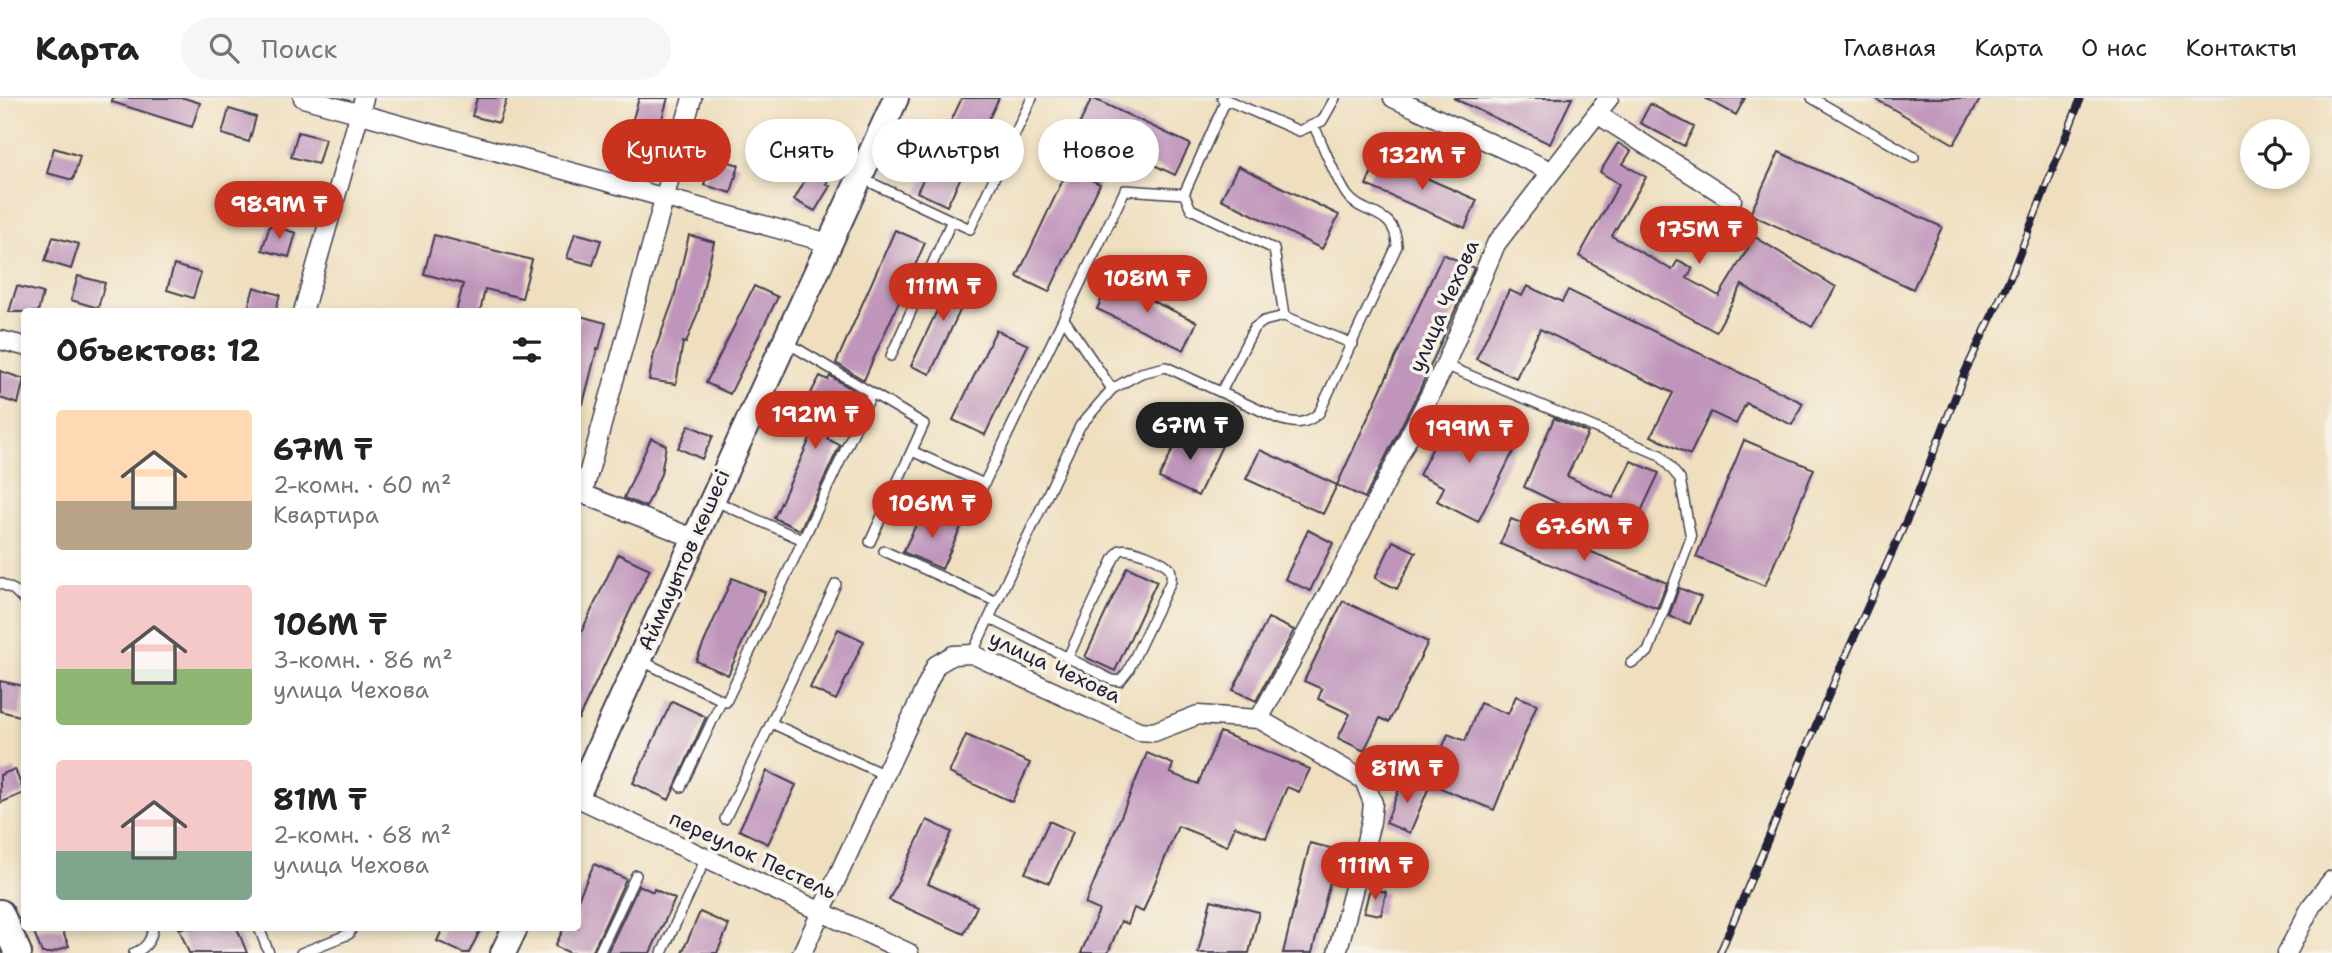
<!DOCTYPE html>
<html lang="ru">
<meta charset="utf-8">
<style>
:root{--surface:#fff;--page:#f6f6f6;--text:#222;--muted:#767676;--line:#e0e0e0;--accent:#c8321e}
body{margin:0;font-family:"Shantell Sans",sans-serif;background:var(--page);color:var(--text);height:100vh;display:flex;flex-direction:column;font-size:26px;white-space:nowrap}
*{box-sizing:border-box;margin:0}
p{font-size:23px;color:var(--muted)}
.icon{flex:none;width:38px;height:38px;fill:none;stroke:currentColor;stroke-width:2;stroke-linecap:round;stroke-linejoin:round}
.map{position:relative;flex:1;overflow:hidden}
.details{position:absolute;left:21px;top:210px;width:560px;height:623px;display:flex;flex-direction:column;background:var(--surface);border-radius:7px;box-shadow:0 4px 10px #0003}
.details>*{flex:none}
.hud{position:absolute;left:602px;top:21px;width:665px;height:63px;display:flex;gap:14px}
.tools{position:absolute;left:2240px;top:21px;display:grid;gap:14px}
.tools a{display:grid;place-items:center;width:70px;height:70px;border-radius:50%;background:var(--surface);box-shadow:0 4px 10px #0003;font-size:35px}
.price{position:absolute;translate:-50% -60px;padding:0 16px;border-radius:24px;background:var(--accent);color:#fff;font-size:23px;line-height:46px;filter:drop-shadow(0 2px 4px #0008)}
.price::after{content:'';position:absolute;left:50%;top:42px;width:21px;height:16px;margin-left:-10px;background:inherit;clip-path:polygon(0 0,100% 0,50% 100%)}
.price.current{background:#222;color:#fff}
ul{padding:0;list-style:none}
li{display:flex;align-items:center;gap:21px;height:175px;padding:0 35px}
li span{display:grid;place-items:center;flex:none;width:196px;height:140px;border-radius:7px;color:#555}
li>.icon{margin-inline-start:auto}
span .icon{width:84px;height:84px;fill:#fffc;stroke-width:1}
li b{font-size:30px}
h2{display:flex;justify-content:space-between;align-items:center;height:84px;padding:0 35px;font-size:30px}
.tag{padding:0 24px;border-radius:32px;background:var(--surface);box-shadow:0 4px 10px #0003;font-size:24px;line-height:63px}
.tag.current{background:var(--accent);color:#fff}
header{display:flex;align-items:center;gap:42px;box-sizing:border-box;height:98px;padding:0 35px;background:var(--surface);border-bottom:2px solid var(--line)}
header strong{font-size:33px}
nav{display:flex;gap:38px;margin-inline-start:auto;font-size:24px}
.search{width:490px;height:63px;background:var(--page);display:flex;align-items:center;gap:18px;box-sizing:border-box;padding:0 24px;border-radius:38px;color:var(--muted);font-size:26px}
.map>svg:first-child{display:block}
.building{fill:#c095bb}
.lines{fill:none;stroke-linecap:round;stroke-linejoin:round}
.lane-casing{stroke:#413e4f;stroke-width:12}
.street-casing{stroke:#413e4f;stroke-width:21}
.secondary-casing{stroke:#413e4f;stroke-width:28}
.primary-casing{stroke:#413e4f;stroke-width:30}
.lane{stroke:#fff;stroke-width:9}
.street{stroke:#fff;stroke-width:18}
.secondary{stroke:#fff;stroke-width:24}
.primary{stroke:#fff;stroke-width:26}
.rail-casing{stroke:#22223b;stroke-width:8}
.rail{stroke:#f7f3e8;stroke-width:5;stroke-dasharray:16;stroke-linecap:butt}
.labels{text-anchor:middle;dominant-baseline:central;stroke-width:7;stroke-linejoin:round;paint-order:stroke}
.street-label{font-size:21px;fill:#22223b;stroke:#f7f3e8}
</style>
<header>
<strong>Карта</strong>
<div class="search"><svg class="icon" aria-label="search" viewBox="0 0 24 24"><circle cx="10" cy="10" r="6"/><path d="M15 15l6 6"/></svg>Поиск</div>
<nav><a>Главная</a><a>Карта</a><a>О нас</a><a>Контакты</a></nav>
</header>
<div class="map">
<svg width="2332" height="855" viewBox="0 0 2332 855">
<rect width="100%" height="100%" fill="#f7f3e8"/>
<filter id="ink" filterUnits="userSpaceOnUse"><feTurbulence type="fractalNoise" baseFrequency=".0143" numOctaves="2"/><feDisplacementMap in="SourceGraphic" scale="14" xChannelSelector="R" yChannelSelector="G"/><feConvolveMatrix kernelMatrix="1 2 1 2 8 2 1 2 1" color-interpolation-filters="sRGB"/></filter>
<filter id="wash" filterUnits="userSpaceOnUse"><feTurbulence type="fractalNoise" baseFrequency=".00686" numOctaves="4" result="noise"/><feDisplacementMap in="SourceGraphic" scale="28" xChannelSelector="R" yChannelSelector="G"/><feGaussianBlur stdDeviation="1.57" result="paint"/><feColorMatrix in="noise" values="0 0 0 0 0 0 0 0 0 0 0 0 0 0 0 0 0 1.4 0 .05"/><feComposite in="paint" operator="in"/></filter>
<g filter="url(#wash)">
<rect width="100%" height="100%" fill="#efdfbf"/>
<g id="blocks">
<!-- building -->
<path class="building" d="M112 0H184L200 5 192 29 112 4Z
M477 0H507L499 25 472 18Z
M639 0H668L648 68 621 61Z
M962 0H999L947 108 917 94Z
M1092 0 1190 46 1175 77 1077 31Z
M1453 0H1572L1550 46Z
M1705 0H1745L1736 17Z
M1874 0H1981L1954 46Z
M1650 6 1694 29 1684 48 1640 25Z
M229 11 256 19 249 44 222 36Z
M298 34 325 41 318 66 291 59Z
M828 34 849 45 826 86 830 88 815 113 794 102 817 61 814 59Z
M1618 45 1631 53 1623 66 1646 79 1612 138 1672 172 1678 162 1693 170 1687 180 1719 198 1755 139 1836 189 1812 229 1742 187 1716 234 1579 158 1619 86 1600 74Z
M54 50 80 58 73 82 47 75Z
M1779 54 1942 129 1913 191 1750 116Z
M712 59 739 67 731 95 704 87Z
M1378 59 1477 102 1465 130 1366 87Z
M1238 68 1339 117 1322 151 1221 101Z
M1068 71 1100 86 1049 194 1017 179Z
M270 127 296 135 289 159 262 152Z
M895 132 925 145 864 282 836 265Z
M575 135 601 142 593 167 567 160Z
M434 137 532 162 522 200 485 191 480 214H456L463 186 424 176Z
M689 137 714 144 698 214 686 245 683 244 676 286 649 282 654 255 674 200Z
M53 139 79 146 71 171 45 163Z
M1443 156 1474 170 1420 291 1365 400 1337 387Z
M174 167 201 175 193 200 167 192Z
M955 174 974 183 930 276 911 268Z
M78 178 105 185 98 210 71 202Z
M1110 183 1197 224 1184 252 1097 211Z
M17 188 43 195 38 214H9Z
M754 188 778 199 730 296 706 285Z
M1527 188 1562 204 1568 192 1803 305 1792 327 1746 305 1736 326 1711 314 1690 357 1651 338 1673 295 1540 231 1516 280 1476 261 1509 192 1522 198Z
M254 189 280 197 275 214H247Z
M580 218 606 225 599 251H597L583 306H578V226Z
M996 232 1028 247 985 337 953 322Z
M0 273 24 281 18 306 0 300Z
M820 278 828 282 830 278 853 292 827 341 840 347 800 432 774 420 818 323 801 314Z
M1449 317 1493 339 1501 323 1523 334 1478 424 1437 403 1444 389 1419 377Z
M1554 320 1588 335 1567 378 1613 400 1631 363 1659 375 1629 439 1524 389Z
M689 327 713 338 702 361 678 350Z
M1183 330 1222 348 1198 398 1159 380Z
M651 340 666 347 661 376 646 409 624 400Z
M1744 342 1814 371 1765 488 1696 459Z
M1260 352 1337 387 1323 416 1246 381Z
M923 412 961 429 942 471 903 454Z
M1511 421 1667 485 1657 510 1500 446Z
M1308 432 1333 445 1310 493 1285 481Z
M1393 443 1416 454 1397 491 1375 480Z
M618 456 650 471 578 622V541Z
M1127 469 1157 483 1115 573 1085 559Z
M732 480 765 494 728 577 696 563Z
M1679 490 1701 499 1690 526 1669 518Z
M1343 503 1428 544 1389 624 1380 620 1364 653 1338 640 1350 616 1318 601 1322 591 1304 583Z
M1268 520 1294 532 1256 603 1233 592Z
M838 531 864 543 836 602 810 590Z
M0 583 24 588 20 618 0 613Z
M1516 598 1537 606 1494 712 1428 685 1448 636 1465 643 1480 605 1508 616Z
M672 603 706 619 669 702 633 685Z
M1220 634 1310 671 1299 694 1287 689 1266 740 1235 728 1227 748 1178 728 1143 814 1134 810 1128 826 1121 823 1108 855H1081L1099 812 1085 806 1147 655 1173 666 1170 675 1198 686Z
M966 637 1030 665 1012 704 949 675Z
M15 671 24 695 0 705V677Z
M767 673 796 687 768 746 739 732Z
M1404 679 1429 689 1410 735 1386 725Z
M927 722 952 734 928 786 977 808 964 836 889 802Z
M1049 723 1073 734 1049 785 1025 775Z
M1310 745 1338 752 1312 855H1283Z
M594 766 626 781 592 855H570L555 848 564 830H578V801Z
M639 787 653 794 654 791 675 801 650 855H607Z
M1370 790 1386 794 1381 817 1364 814Z
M1211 802 1259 814 1249 855H1198Z
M700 814 729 827 717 855H682Z
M45 830H61L69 848 51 855H42L34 834Z
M179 830H237L247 855H189Z
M443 830H481L469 855H463L437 843Z"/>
</g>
</g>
<g filter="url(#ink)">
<use href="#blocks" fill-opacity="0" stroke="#413e4f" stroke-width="2"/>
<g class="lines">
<!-- lane casing -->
<g class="lane-casing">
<path id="lane" d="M1222 0 1299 33 1322 23 1335 0
M1812 0 1914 59
M861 80 970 131 1032 0
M1184 96 1191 111 1274 151 1284 218 1264 223 1254 230 1221 294
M1284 218 1353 246
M1064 221 1112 291
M786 244 924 326 870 444
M891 258 952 122
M1445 267 1660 357 1680 381 1691 440 1648 554 1631 565
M912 353 984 386 971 417
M984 386 1125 92 1184 96 1226 2
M803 442 872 295
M884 453 997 504
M0 485 14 492 24 502
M989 520 1112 582 1120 583 1128 573 1171 483C1171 479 1172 475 1170 471 1164 462 1130 449 1120 452L1114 460 1068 559
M972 556 1080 328 1112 291 1141 275 1166 269 1279 321C1296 326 1305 327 1319 315L1397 148C1396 110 1363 119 1347 97 1334 78 1324 49 1314 28
M642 563 726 604 803 442 713 402
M771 625 836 486
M681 689 722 602
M725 721 771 625 885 677
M259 830 269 855
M134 855C146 850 151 843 153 830
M301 855 349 836 352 830
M599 855 636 777
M662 855 706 760"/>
</g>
<!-- street casing -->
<g class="street-casing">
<path id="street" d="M303 0 829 145
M1393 0 1551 73
M1597 16 1732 102
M303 214 364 0
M0 242 24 248
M578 394 693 440
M583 395 692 0
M1259 621 1346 463 1445 267 1496 146 1609 0
M578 700 909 855
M802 855 936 567 953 557 972 556 1139 633 1154 634 1198 617 1259 621 1364 682 1373 705 1371 724 1337 855
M2287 855 2312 807 2332 782"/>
</g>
<!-- secondary casing -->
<g class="secondary-casing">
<path id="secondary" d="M578 696 896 0
M503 855 515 830"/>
</g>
<!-- primary casing -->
<g class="primary-casing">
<path id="primary" d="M0 815 18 855"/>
</g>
<!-- lane -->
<use href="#lane" class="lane"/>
<!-- street -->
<use href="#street" class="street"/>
<!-- secondary -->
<use href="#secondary" class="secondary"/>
<!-- primary -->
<use href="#primary" class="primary"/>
<!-- rail casing -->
<g class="rail-casing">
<path id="rail" d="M1720 855 1838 575 1912 410 1965 274 2010 180 2081 0"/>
</g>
<!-- rail -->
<use href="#rail" class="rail"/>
</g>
</g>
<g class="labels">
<!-- street labels -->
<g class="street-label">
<text transform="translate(1444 208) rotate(-66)">улица Чехова</text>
<text transform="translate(684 462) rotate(-66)">Аймауытов көшесі</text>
<text transform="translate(1055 569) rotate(25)">улица Чехова</text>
<text transform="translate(753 757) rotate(25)">переулок Пестель</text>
</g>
</g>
</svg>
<div class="tools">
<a><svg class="icon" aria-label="locate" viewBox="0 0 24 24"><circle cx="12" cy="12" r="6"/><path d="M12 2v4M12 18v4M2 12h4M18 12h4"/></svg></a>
</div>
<b class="price" style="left:1422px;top:94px">132M ₸</b>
<b class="price" style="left:279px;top:143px">98.9M ₸</b>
<b class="price" style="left:1699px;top:168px">175M ₸</b>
<b class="price" style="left:1147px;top:217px">108M ₸</b>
<b class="price" style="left:943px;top:225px">111M ₸</b>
<b class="price" style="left:815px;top:353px">192M ₸</b>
<b class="price current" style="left:1190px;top:364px">67M ₸</b>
<b class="price" style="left:1469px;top:367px">199M ₸</b>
<b class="price" style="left:932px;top:442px">106M ₸</b>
<b class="price" style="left:1584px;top:465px">67.6M ₸</b>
<b class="price" style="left:1407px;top:707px">81M ₸</b>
<b class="price" style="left:1375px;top:804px">111M ₸</b>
<div class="hud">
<a class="tag current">Купить</a>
<a class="tag">Снять</a>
<a class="tag">Фильтры</a>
<a class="tag">Новое</a>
</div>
<section class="details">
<h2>Объектов: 12<svg class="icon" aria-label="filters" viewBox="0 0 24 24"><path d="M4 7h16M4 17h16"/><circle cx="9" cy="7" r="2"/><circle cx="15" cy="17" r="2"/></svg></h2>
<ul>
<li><span style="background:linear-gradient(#ffd9b3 65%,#b9a48a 0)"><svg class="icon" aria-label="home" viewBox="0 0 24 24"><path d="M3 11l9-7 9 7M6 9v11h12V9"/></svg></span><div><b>67M ₸</b><p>2-комн. · 60 m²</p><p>Квартира</p></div></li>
<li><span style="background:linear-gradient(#f6c9c9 60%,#8fb573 0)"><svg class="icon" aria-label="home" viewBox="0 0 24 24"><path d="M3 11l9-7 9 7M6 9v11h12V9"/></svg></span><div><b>106M ₸</b><p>3-комн. · 86 m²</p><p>улица Чехова</p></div></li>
<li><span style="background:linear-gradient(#f6c9c9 65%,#7fa58c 0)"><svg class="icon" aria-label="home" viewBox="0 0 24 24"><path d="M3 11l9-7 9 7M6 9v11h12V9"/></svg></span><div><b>81M ₸</b><p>2-комн. · 68 m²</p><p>улица Чехова</p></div></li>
</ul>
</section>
</div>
